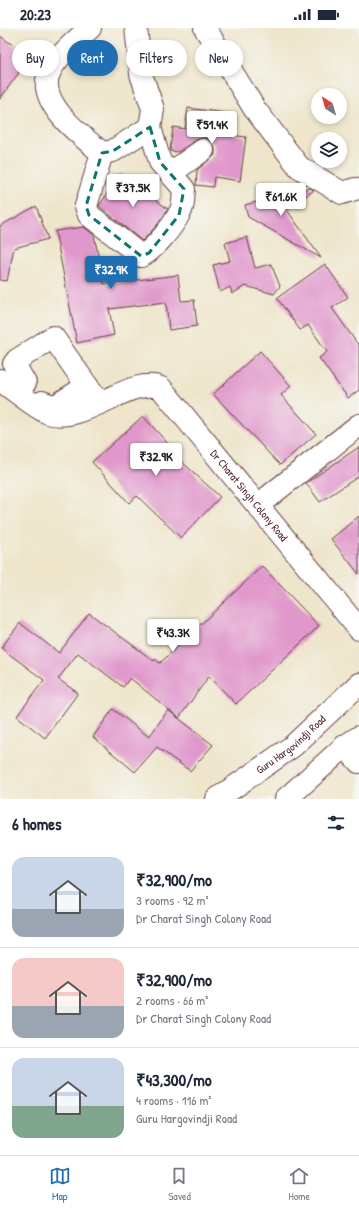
<!DOCTYPE html>
<meta charset="utf-8">
<style>
:root{--surface:#fff;--page:#f2f2f3;--text:#1f2937;--muted:#747a83;--line:#e0e1e3;--accent:#1f6fb2}
body{margin:0;font-family:"Patrick Hand",sans-serif;background:var(--page);color:var(--text);height:100vh;display:flex;flex-direction:column;font-size:15px;white-space:nowrap}
*{box-sizing:border-box;margin:0}
p{font-size:13px;color:var(--muted)}
.icon{flex:none;width:22px;height:22px;fill:none;stroke:currentColor;stroke-width:2;stroke-linecap:round;stroke-linejoin:round}
.map{position:relative;height:771px;overflow:hidden}
.drawer{display:flex;flex-direction:column;background:var(--surface);flex:1}
.drawer>*{flex:none}
.top-card{position:absolute;left:12px;top:12px;width:335px;height:36px;display:flex;gap:8px}
.needle{width:26px;rotate:323deg}
.fabs{position:absolute;left:311px;top:60px;display:grid;gap:8px}
.fabs a{display:grid;place-items:center;width:36px;height:36px;border-radius:50%;background:var(--surface);box-shadow:0 2px 6px #0003;font-size:20px}
.price{position:absolute;translate:-50% -34px;padding:0 9px;border-radius:4px;background:#fff;color:#222;font-size:13px;line-height:26px;filter:drop-shadow(0 1px 2px #0008)}
.price::after{content:'';position:absolute;left:50%;top:24px;width:12px;height:9px;margin-left:-6px;background:inherit;clip-path:polygon(0 0,100% 0,50% 100%)}
.price.selected{background:var(--accent);color:#fff}
ul{padding:0;list-style:none}
li{display:flex;align-items:center;gap:12px;height:100px;padding:0 12px}
li+li{border-top:1px solid var(--line)}
li span{display:grid;place-items:center;flex:none;width:112px;height:80px;border-radius:12px;color:#555}
li>.icon{margin-inline-start:auto}
span .icon{width:48px;height:48px;fill:#fffc;stroke-width:1}
li b{font-size:17px}
h2{display:flex;justify-content:space-between;align-items:center;height:48px;padding:0 12px;font-size:17px}
.tag{padding:0 14px;border-radius:18px;background:var(--surface);box-shadow:0 2px 6px #0003;font-size:14px;line-height:36px}
.tag.selected{background:var(--accent);color:#fff}
.status{display:flex;justify-content:space-between;align-items:center;height:28px;padding:0 20px;background:var(--surface);direction:ltr}
.status svg{height:11px;fill:currentColor}
.tabs{display:flex;justify-content:space-around;align-items:center;height:56px;border-top:1px solid var(--line);background:var(--surface);font-size:11px;color:var(--muted)}
.tabs a{display:grid;justify-items:center;gap:2px}
.tabs .selected{color:var(--accent)}
.map>svg:first-child{display:block}
.building{fill:#e097cb}
.lines{fill:none;stroke-linecap:round;stroke-linejoin:round}
.minor-casing{stroke:#633d43;stroke-width:24}
.major-casing{stroke:#633d43;stroke-width:24}
.minor{stroke:#fff;stroke-width:22}
.major{stroke:#fff;stroke-width:22}
.marked{fill:none;stroke:#0f766e;stroke-width:3;stroke-dasharray:8 5;stroke-linejoin:round}
.labels{text-anchor:middle;dominant-baseline:central;stroke-width:3;stroke-linejoin:round;paint-order:stroke}
.street-label{font-size:11px;fill:#4a1f2b;stroke:#f6f6f2}
</style>
<div class="status"><b>20:23</b><svg viewBox="0 0 49 12"><path d="M0 12V9h3v3zM5 12V6h3v6zM10 12V3h3v9zM15 12V0h3v12zM26 1h20v11H26zM47 4h2v5h-2z"/></svg></div>
<div class="map">
<svg width="359" height="771" viewBox="0 0 359 771">
<rect width="100%" height="100%" fill="#f6f6f2"/>
<filter id="ink" filterUnits="userSpaceOnUse"><feTurbulence type="fractalNoise" baseFrequency=".025" numOctaves="2"/><feDisplacementMap in="SourceGraphic" scale="8" xChannelSelector="R" yChannelSelector="G"/><feConvolveMatrix kernelMatrix="1 2 1 2 8 2 1 2 1" color-interpolation-filters="sRGB"/></filter>
<filter id="wash" filterUnits="userSpaceOnUse"><feTurbulence type="fractalNoise" baseFrequency=".012" numOctaves="4" result="noise"/><feDisplacementMap in="SourceGraphic" scale="16" xChannelSelector="R" yChannelSelector="G"/><feGaussianBlur stdDeviation="0.9" result="paint"/><feColorMatrix in="noise" values="0 0 0 0 0 0 0 0 0 0 0 0 0 0 0 0 0 1.4 0 .05"/><feComposite in="paint" operator="in"/></filter>
<g filter="url(#wash)">
<rect width="100%" height="100%" fill="#eee5ca"/>
<g id="blocks">
<!-- building -->
<path class="building" d="M0 8 30 29 0 71Z
M188 80 233 86 230 107 246 109 240 153 214 149 213 159 196 157 197 142 215 127V121L213 115 208 110H202L196 112 178 124 170 123 173 99 185 101Z
M120 146 168 181 158 196 142 213 99 178Z
M310 160 314 162 287 182 321 230 248 189 245 177Z
M36 178 48 211 14 220 7 253 0 252V198Z
M84 199 94 207 104 256 178 247 181 273 194 272 197 298 169 302 166 274 109 281 114 307 77 315 55 203Z
M247 209 255 240 271 236 280 258 274 266 245 258 232 266 230 259 220 264 213 237 230 233 225 215Z
M325 236 348 269 332 280 359 318V362L348 370 319 330 327 324 308 297 300 302 277 270Z
M260 323 291 358 281 367 316 406 280 437 213 366Z
M143 388 180 429 179 431 220 469 181 510 137 468 129 475 92 434Z
M359 419V448L320 474 306 455Z
M359 488V546L331 511Z
M262 538 319 598 236 676 209 648 179 690 130 650 123 659 78 625 58 651 78 665 45 710 17 688 44 652 1 620 20 595 59 625 89 585 154 633 155 631 160 635Z
M113 681 149 709 168 682 213 717 190 743 157 719 135 744 93 709Z"/>
</g>
</g>
<g filter="url(#ink)">
<use href="#blocks" fill-opacity="0" stroke="#633d43" stroke-width="1"/>
<g class="lines">
<!-- minor casing -->
<g class="minor-casing">
<g id="minor">
<path d="M90 0C77 12 53 31 48 48 39 77 83 109 102 125L113 123 150 99 153 81 141 46 136 0"/>
<path d="M205 0 254 80 299 139 342 165 355 161"/>
<path d="M102 125 86 178 89 187 141 228C153 223 173 198 179 186 184 179 183 170 184 161L160 134 150 99"/>
<path d="M171 145 203 122"/>
<path id="s1" d="M0 352C13 361 33 378 46 384 82 399 131 346 161 360L359 601"/>
<path d="M14 362 25 355 14 336 17 332 53 309 99 375"/>
<path d="M42 374 52 378 57 377 87 358"/>
<path d="M258 477 359 397"/>
<path d="M345 718 359 734"/>
</g>
</g>
<!-- major casing -->
<g class="major-casing">
<g id="major">
<path id="s2" d="M217 771 293 718 359 656"/>
<path d="M286 771 345 718 359 709"/>
</g>
</g>
<!-- minor -->
<use href="#minor" class="minor"/>
<!-- major -->
<use href="#major" class="major"/>
</g>
</g>
<!-- marked area -->
<path class="marked" d="M150 99 160 134 184 161 179 187 149 225 141 228 89 187 86 178 102 125 113 123Z"/>
<g class="labels">
<!-- street labels -->
<g class="street-label">
<text stroke="none"><textPath href="#s1" startOffset="316">Dr Charat Singh Colony Road</textPath></text>
<text stroke="none"><textPath href="#s2" startOffset="92">Guru Hargovindji Road</textPath></text>
</g>
</g>
</svg>
<div class="fabs">
<a><svg class="needle" viewBox="-14 -14 28 28"><path d="M0-13l5 13h-10z" fill="#e53935"/><path d="M0 13l5-13h-10z" fill="#747a83"/></svg></a>
<a><svg class="icon" aria-label="layers" viewBox="0 0 24 24"><path d="M12 4l9 5-9 5-9-5zM3 14l9 5 9-5"/></svg></a>
</div>
<b class="price" style="left:212px;top:117px">₹51.4K</b>
<b class="price" style="left:133px;top:180px">₹37.5K</b>
<b class="price" style="left:281px;top:189px">₹61.6K</b>
<b class="price selected" style="left:111px;top:262px">₹32.9K</b>
<b class="price" style="left:156px;top:449px">₹32.9K</b>
<b class="price" style="left:173px;top:625px">₹43.3K</b>
<div class="top-card">
<a class="tag">Buy</a>
<a class="tag selected">Rent</a>
<a class="tag">Filters</a>
<a class="tag">New</a>
</div>
</div>
<section class="drawer">
<h2>6 homes<svg class="icon" aria-label="filters" viewBox="0 0 24 24"><path d="M4 7h16M4 17h16"/><circle cx="9" cy="7" r="2"/><circle cx="15" cy="17" r="2"/></svg></h2>
<ul>
<li><span style="background:linear-gradient(#c9d6e8 65%,#9aa5b1 0)"><svg class="icon" aria-label="home" viewBox="0 0 24 24"><path d="M3 11l9-7 9 7M6 9v11h12V9"/></svg></span><div><b>₹32,900/mo</b><p>3 rooms · 92 m²</p><p>Dr Charat Singh Colony Road</p></div></li>
<li><span style="background:linear-gradient(#f6c9c9 60%,#9aa5b1 0)"><svg class="icon" aria-label="home" viewBox="0 0 24 24"><path d="M3 11l9-7 9 7M6 9v11h12V9"/></svg></span><div><b>₹32,900/mo</b><p>2 rooms · 66 m²</p><p>Dr Charat Singh Colony Road</p></div></li>
<li><span style="background:linear-gradient(#c9d6e8 60%,#7fa58c 0)"><svg class="icon" aria-label="home" viewBox="0 0 24 24"><path d="M3 11l9-7 9 7M6 9v11h12V9"/></svg></span><div><b>₹43,300/mo</b><p>4 rooms · 116 m²</p><p>Guru Hargovindji Road</p></div></li>
</ul>
</section>
<nav class="tabs">
<a class="selected"><svg class="icon" aria-label="map" viewBox="0 0 24 24"><path d="M3 6l6-2 6 2 6-2v14l-6 2-6-2-6 2zM9 4v14M15 6v14"/></svg>Map</a>
<a><svg class="icon" aria-label="saved" viewBox="0 0 24 24"><path d="M7 4h10v16l-5-4-5 4z"/></svg>Saved</a>
<a><svg class="icon" aria-label="home" viewBox="0 0 24 24"><path d="M3 11l9-7 9 7M6 9v11h12V9"/></svg>Home</a>
</nav>
